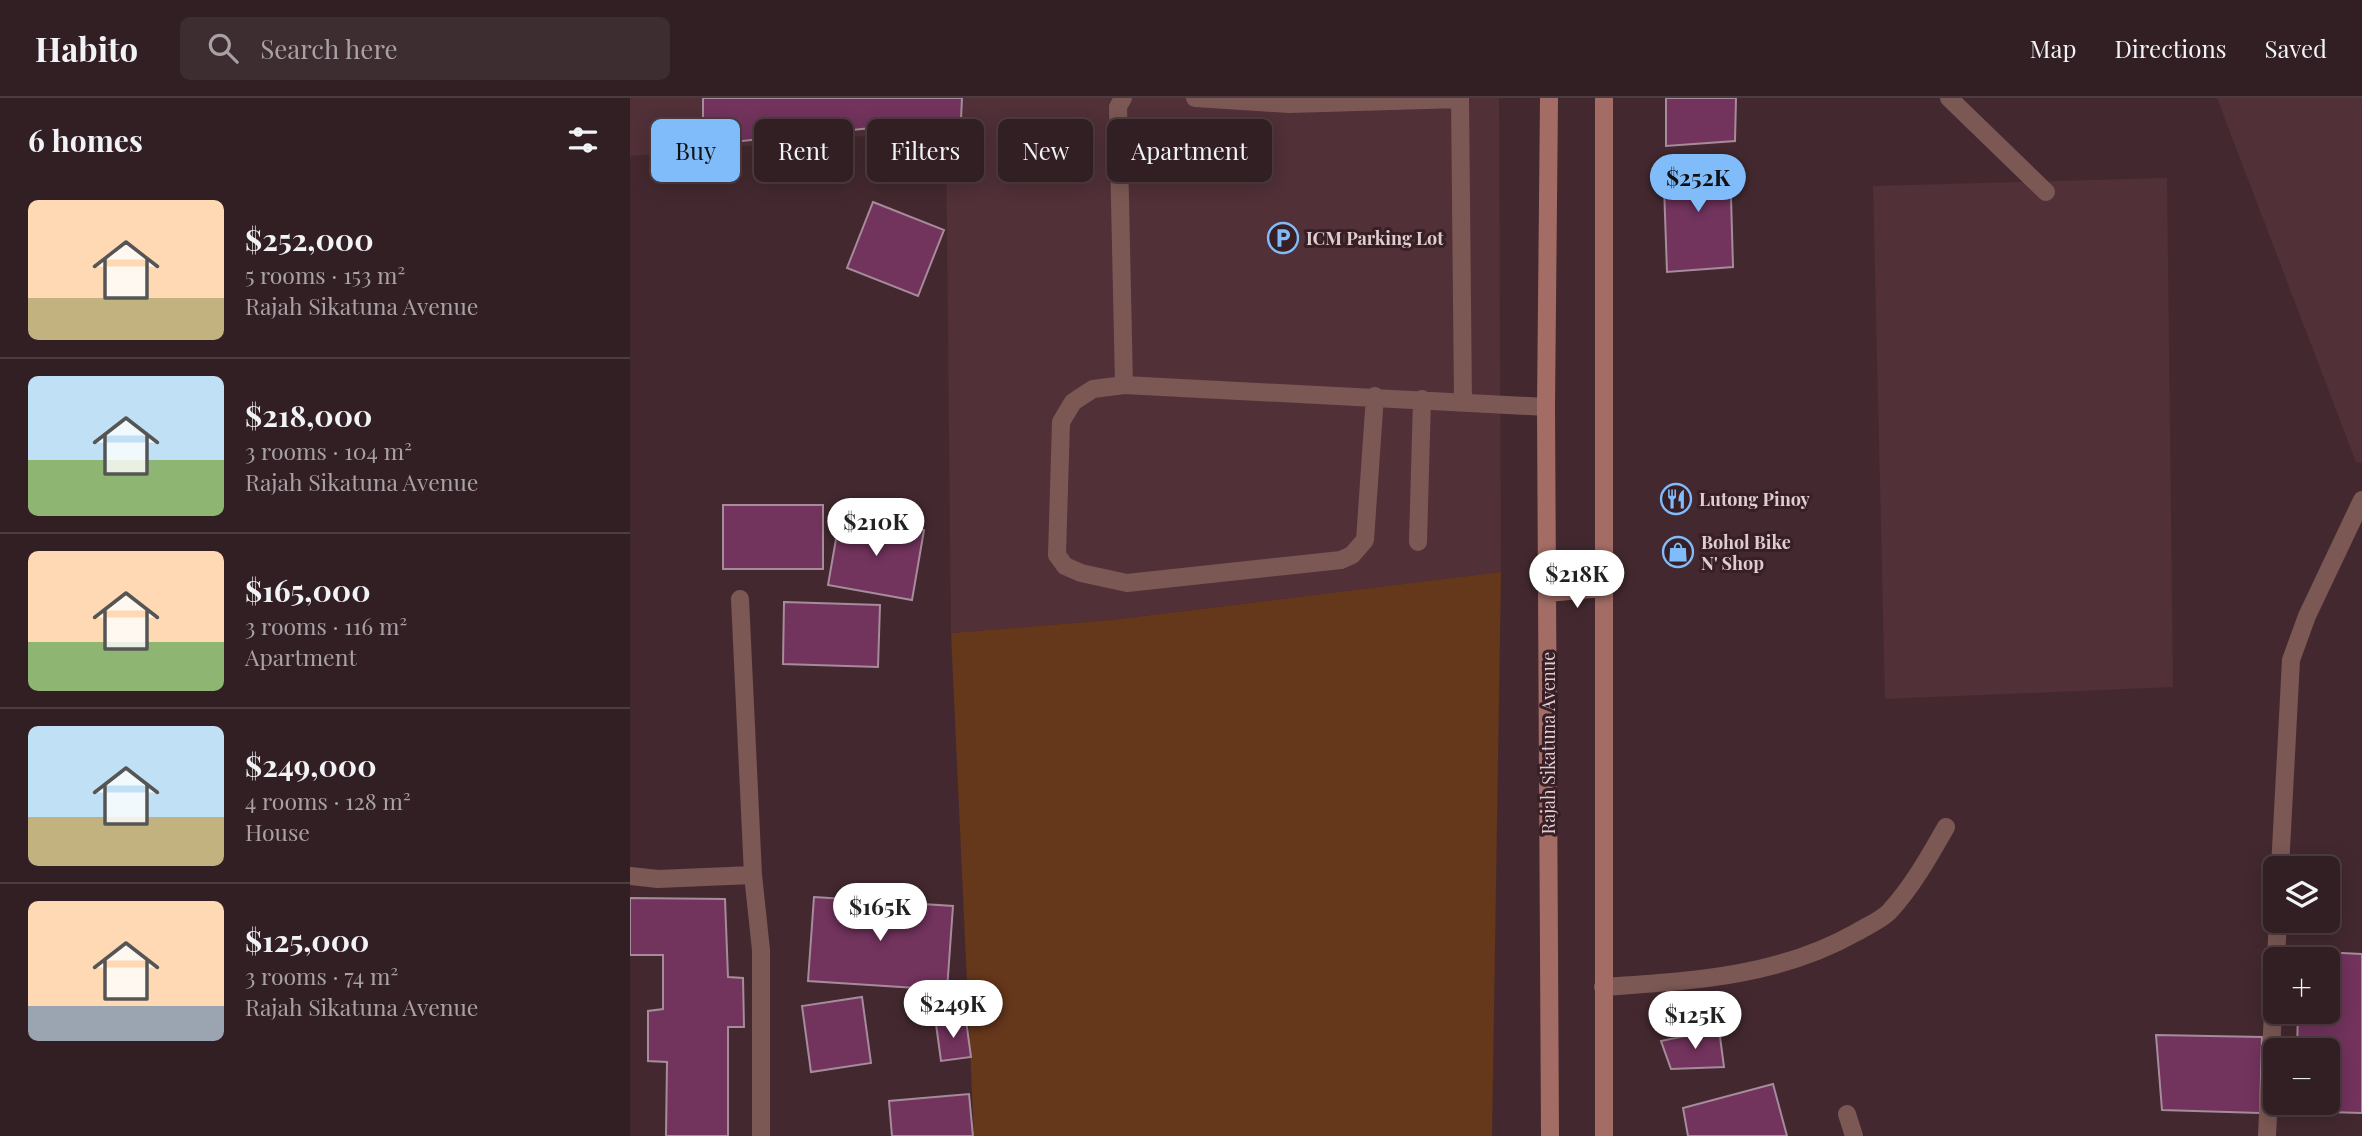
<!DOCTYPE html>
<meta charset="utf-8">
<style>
:root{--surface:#321f23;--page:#3d2c30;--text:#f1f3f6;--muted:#a8a2a6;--line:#4d3d41;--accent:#81bcfa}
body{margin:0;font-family:"Playfair Display",serif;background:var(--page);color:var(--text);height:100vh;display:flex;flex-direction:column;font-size:26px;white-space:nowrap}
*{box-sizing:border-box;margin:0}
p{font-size:23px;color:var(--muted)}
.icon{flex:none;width:38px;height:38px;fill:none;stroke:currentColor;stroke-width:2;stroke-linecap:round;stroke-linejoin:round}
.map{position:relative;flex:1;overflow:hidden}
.panel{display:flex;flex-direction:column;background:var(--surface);width:630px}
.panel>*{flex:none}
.banner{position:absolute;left:21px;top:21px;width:665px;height:63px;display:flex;gap:14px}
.buttons{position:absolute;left:1633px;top:758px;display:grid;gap:14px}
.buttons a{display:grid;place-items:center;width:77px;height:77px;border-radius:10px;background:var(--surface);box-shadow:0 4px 18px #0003,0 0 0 2px var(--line);font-size:35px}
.price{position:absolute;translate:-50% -60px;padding:0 16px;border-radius:24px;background:#fff;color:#222;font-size:23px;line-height:46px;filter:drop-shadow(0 2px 4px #0008)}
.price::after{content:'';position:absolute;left:50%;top:42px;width:21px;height:16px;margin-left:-10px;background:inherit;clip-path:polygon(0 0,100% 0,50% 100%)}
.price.selected{background:var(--accent);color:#111}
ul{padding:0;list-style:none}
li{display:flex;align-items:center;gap:21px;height:175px;padding:0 28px}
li+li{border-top:2px solid var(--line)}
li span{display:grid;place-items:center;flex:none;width:196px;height:140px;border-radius:10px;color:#555}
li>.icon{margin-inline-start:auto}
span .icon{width:84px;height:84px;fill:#fffc;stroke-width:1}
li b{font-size:30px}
h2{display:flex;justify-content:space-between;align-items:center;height:84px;padding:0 28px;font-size:30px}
.tag{padding:0 24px;border-radius:10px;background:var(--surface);box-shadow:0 4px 18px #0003,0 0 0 2px var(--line);font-size:24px;line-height:63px}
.tag.selected{background:var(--accent);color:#111}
header{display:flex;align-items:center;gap:42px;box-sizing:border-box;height:98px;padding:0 35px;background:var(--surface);border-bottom:2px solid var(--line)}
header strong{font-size:33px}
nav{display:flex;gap:38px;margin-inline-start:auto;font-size:24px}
.search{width:490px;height:63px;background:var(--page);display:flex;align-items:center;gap:18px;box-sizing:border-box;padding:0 24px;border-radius:10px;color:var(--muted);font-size:26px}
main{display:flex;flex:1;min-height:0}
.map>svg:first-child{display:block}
.built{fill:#513038}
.green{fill:#65371b}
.building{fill:#72335d;stroke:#a68b9b;stroke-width:2}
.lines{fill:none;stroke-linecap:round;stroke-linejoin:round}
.lane{stroke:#7b5854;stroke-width:18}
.street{stroke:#7b5854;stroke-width:18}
.secondary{stroke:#a36d66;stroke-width:18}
.labels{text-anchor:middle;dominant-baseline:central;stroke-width:6;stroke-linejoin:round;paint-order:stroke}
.poi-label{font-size:18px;font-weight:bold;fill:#dfced1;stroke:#381f25;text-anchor:start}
.street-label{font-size:18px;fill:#dfced1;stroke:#381f25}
</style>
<header>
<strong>Habito</strong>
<div class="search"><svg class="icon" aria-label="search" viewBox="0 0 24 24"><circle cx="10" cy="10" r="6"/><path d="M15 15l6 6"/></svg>Search here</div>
<nav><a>Map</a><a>Directions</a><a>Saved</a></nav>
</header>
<main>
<section class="panel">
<h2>6 homes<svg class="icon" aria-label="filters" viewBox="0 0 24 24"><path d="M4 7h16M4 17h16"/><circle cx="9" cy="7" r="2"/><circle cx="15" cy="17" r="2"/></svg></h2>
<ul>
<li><span style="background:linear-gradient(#ffd9b3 70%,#c2b280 0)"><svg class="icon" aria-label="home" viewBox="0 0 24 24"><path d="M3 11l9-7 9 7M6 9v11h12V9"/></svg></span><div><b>$252,000</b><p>5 rooms · 153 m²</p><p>Rajah Sikatuna Avenue</p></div></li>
<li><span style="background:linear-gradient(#bfe0f5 60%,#8fb573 0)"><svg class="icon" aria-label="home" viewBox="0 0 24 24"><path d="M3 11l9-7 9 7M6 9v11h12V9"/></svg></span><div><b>$218,000</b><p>3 rooms · 104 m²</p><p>Rajah Sikatuna Avenue</p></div></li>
<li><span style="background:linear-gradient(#ffd9b3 65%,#8fb573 0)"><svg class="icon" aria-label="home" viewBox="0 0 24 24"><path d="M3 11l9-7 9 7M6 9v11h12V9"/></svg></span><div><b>$165,000</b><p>3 rooms · 116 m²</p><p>Apartment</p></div></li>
<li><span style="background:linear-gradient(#bfe0f5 65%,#c2b280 0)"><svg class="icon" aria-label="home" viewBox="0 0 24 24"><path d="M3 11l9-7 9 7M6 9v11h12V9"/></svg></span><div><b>$249,000</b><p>4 rooms · 128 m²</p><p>House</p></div></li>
<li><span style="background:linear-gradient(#ffd9b3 75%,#9aa5b1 0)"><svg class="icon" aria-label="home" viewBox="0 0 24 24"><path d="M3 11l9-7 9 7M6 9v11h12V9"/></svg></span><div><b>$125,000</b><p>3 rooms · 74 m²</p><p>Rajah Sikatuna Avenue</p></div></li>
</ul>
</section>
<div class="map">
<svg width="1732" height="1038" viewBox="0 0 1732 1038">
<rect width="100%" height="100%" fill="#43292f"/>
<!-- built -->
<path class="built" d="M0 0H869L871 474 481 522 321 535 316 31 0 58Z
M1587 0H1732V365L1726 364Z
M1537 80 1543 589 1255 601 1243 88Z"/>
<!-- green -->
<path class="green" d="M871 474 862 1038H344L321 535 481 522Z"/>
<!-- building -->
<path class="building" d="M73 0H332L331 21 73 47Z
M1036 0H1106L1105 43 1036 48Z
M1033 59H1067L1100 64 1103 169 1037 174Z
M243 104 314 132 288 198 217 170Z
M93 407H193V471H93Z
M210 418 294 432 282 502 198 487Z
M154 504 250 507 248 569 153 566Z
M184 799 323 808 317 892 178 883Z
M0 800 95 801 98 879 113 880 114 929H98V1038H36L37 964 18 963V913L33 911V857H0Z
M1671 853 1732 856V1015L1664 1013 1665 1004H1698V952H1667L1668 914H1698V861H1670Z
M232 899 241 965 181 974 172 908Z
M336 922 341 959 311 963 306 926Z
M1089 931 1094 969 1041 971 1031 943Z
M1526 937 1632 939 1630 1015 1532 1012Z
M1143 986 1157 1038H1058L1053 1010Z
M339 996 343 1038H262L259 1003Z"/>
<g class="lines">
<!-- lane -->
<path class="lane" d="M493 0 488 9 494 287
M565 0 659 6 830 1 833 304
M1319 0 1416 94
M745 298 735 442 722 457 711 462 497 485 451 475 435 468 427 457 431 324 443 304 463 291 494 287 916 309
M788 444 792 301
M110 501 123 777
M0 778 28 781 123 777 131 852V1038
M973 889C1061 883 1148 879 1227 834 1237 828 1251 822 1259 814 1282 789 1299 759 1316 729
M1217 1016 1224 1038"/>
<!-- street -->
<path class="street" d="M1650 770 1661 562 1677 518 1732 402
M1646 861 1648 822
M1637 1038 1645 872"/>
<!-- secondary -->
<path class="secondary" d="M919 0 916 309 920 1038
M917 495 973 490
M974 1038V0"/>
</g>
<!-- icons -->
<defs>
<g id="parking-ring" transform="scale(1.575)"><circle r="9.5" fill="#381f25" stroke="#81bcfa" stroke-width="1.5"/><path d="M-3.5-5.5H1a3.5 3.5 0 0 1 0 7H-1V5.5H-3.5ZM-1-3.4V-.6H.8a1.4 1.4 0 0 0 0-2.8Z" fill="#81bcfa"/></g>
<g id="restaurant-ring" transform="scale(1.575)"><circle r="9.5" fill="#381f25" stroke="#81bcfa" stroke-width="1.5"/><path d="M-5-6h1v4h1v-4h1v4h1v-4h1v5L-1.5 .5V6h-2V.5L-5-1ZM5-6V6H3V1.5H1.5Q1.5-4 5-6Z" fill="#81bcfa"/></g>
<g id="shop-ring" transform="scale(1.575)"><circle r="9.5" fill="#381f25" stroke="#81bcfa" stroke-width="1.5"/><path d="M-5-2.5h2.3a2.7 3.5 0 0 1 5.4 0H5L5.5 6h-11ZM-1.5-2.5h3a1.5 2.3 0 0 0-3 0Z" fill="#81bcfa"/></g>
</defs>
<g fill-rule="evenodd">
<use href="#parking-ring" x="653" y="140"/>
<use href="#restaurant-ring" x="1046" y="401"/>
<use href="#shop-ring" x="1048" y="454"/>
</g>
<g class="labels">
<!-- poi labels -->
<g class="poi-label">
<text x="676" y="140">ICM Parking Lot</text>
<text x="1069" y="401">Lutong Pinoy</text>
<text x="1071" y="444">Bohol Bike<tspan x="1071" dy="21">N' Shop</tspan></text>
</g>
<!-- street labels -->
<g class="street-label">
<text transform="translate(918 645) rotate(-90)">Rajah Sikatuna Avenue</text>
</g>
</g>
</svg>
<div class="buttons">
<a><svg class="icon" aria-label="layers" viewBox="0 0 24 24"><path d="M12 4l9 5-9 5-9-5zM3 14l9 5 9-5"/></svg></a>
<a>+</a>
<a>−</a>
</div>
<b class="price selected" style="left:1068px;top:116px">$252K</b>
<b class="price" style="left:246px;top:460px">$210K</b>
<b class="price" style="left:947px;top:512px">$218K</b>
<b class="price" style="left:250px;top:845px">$165K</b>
<b class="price" style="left:323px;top:942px">$249K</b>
<b class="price" style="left:1065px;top:953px">$125K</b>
<div class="banner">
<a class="tag selected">Buy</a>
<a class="tag">Rent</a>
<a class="tag">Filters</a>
<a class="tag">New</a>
<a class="tag">Apartment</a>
</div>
</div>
</main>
